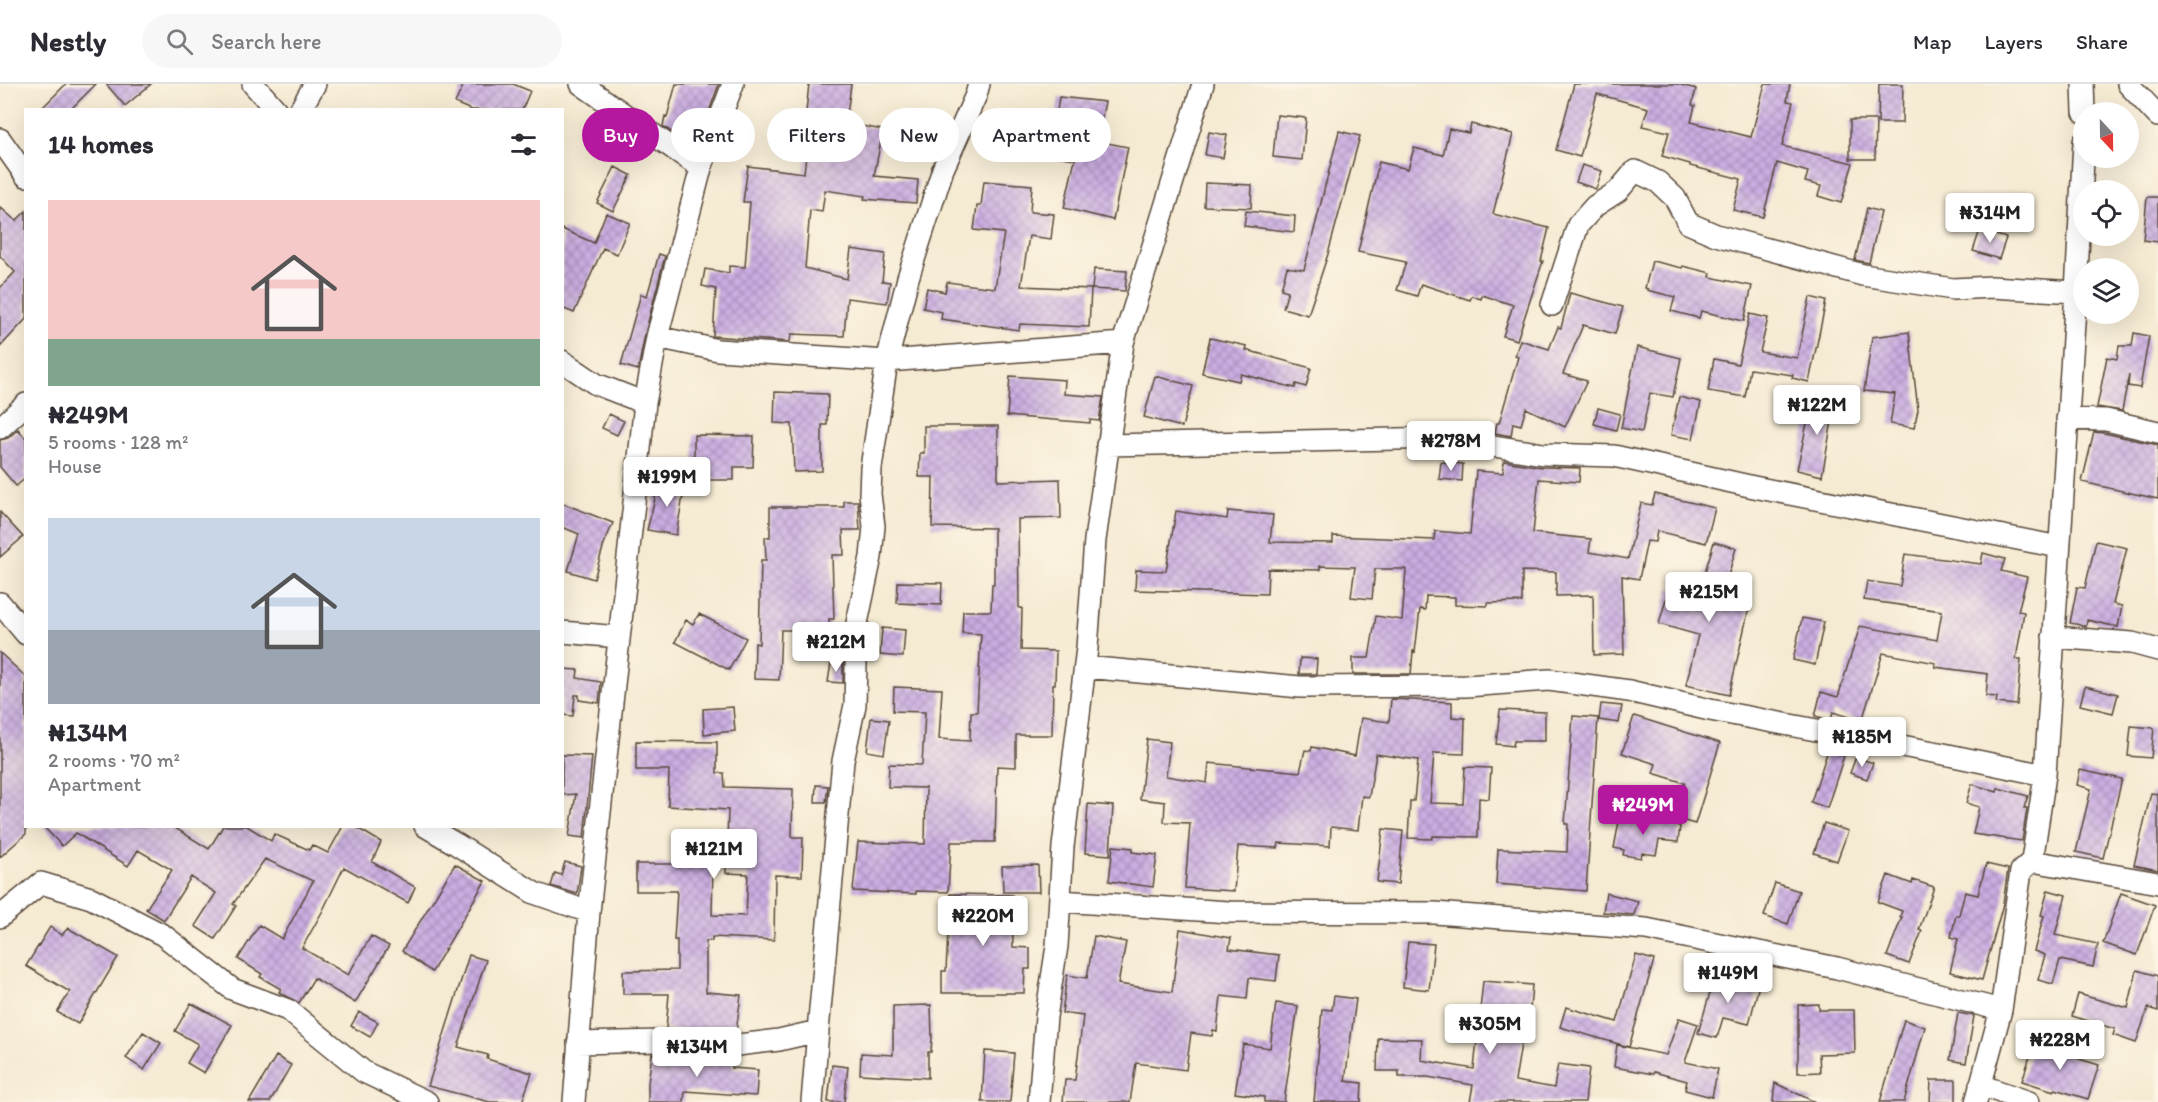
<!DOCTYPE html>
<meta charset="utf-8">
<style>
:root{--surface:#fff;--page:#f7f7f7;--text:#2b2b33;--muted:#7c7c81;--line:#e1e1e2;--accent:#b5179e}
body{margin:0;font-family:Itim,sans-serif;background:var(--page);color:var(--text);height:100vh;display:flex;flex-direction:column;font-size:22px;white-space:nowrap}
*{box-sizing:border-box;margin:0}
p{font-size:20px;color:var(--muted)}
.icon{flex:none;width:33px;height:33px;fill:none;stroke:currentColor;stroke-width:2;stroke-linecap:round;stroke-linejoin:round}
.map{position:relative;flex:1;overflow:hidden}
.sheet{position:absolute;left:24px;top:24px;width:540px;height:720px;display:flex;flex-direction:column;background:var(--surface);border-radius:0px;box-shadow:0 6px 24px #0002}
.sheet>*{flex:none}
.hud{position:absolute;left:582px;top:24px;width:570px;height:54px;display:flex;gap:12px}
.needle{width:39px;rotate:158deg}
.controls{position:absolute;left:2073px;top:18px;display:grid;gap:12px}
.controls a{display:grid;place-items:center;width:66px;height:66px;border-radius:50%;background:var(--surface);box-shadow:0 6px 24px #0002;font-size:30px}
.price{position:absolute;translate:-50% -51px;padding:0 14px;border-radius:6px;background:#fff;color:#222;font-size:20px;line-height:39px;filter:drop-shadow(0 2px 3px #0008)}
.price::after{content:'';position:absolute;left:50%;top:36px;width:18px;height:14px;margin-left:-9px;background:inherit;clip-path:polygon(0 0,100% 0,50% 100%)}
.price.on{background:var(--accent);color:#fff}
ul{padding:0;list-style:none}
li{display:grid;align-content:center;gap:12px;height:318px;padding:0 24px}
li span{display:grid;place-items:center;height:186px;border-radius:0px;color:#555}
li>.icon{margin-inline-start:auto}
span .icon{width:108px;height:108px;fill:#fffc;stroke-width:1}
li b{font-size:26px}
h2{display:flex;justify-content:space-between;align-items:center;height:72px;padding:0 24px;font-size:26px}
.chip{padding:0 21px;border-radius:27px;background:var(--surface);box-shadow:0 6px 24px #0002;font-size:21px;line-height:54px}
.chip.on{background:var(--accent);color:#fff}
header{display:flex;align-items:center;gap:36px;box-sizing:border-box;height:84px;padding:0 30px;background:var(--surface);border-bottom:2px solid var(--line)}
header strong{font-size:28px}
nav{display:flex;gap:33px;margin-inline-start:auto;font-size:21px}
.search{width:420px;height:54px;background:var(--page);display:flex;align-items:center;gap:15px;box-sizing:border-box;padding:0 21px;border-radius:33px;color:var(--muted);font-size:22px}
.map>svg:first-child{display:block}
.building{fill:url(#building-cross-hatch)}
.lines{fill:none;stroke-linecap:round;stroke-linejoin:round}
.street-casing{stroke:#574739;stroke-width:24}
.street{stroke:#fff;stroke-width:21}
</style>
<header>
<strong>Nestly</strong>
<div class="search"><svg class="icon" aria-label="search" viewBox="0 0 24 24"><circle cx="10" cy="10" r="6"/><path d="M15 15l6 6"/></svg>Search here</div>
<nav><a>Map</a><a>Layers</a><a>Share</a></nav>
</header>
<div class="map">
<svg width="2158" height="1018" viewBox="0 0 2158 1018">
<defs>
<pattern id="building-cross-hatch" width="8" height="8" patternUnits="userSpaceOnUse" patternTransform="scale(1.5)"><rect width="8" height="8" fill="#cbade2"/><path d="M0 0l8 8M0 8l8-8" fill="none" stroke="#a68db7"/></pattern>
</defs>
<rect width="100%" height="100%" fill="#fcf5e5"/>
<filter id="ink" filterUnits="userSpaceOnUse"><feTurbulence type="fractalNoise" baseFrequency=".0167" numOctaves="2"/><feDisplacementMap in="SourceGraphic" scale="12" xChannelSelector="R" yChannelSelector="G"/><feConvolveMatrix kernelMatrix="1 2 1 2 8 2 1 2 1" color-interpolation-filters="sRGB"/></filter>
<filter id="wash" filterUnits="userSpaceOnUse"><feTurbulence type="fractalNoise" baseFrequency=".008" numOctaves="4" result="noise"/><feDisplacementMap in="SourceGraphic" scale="24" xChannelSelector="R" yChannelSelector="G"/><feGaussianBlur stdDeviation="1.35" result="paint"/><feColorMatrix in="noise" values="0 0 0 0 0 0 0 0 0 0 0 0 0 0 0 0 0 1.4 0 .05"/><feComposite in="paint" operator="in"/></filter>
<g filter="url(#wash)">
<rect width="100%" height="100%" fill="#f5ead2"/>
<g id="blocks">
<!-- building -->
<path class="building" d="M66 0H96L70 26H40Z
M106 0H151L125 22Z
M464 0H513L530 7 522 26H471L455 19Z
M676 0H719L699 55 683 50 682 54 679 53 663 42 665 32 667 33Z
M809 0H851L846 39 883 46 874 92 918 96 916 119 864 115 865 112 825 106 822 128 810 126 805 184 847 195 851 165 885 170 882 197 890 198 887 219 847 214 844 252 791 250 790 258 713 252 716 205 702 202 705 185 729 189V182L745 183 750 118H743L748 82 804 89 811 28H806Z
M1574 0H1678L1696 5 1692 21 1695 22 1691 38 1751 53 1765 0H1790L1787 17 1793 18 1782 62 1853 79 1841 119 1818 112 1821 102 1805 98 1808 88 1777 79 1763 133 1733 126 1741 95 1690 82V80L1662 72 1669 48 1642 42 1648 24 1597 10 1580 73 1556 66Z
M1879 0H1903L1902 39H1878Z
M1059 13 1105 18 1097 57 1128 63 1113 136 1064 124 1075 75 995 63 998 40 1054 48Z
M1277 31 1306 34 1302 76 1273 73Z
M1850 36H1876L1875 75H1850Z
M1471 40 1513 50 1493 130 1549 144 1541 177H1543L1517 256 1503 252 1513 221 1482 211 1481 215 1472 212 1470 216 1421 200 1417 212 1397 206 1406 178 1358 168 1379 78 1408 85 1414 64 1443 71 1449 45 1469 49Z
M1339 47 1360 52 1328 170 1308 231 1283 224 1288 207 1281 205 1287 183 1304 186Z
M1209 48 1227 51 1223 74 1205 71Z
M1582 81 1602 87 1596 105 1576 98Z
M615 83 631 91 613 127 597 119Z
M984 97 1032 101 1030 128 1054 130 1051 155 1029 152 1021 202 1091 205 1089 243 1020 240 1019 246 941 235 942 228 923 224 927 204 945 208 947 198 995 204 1004 149 974 146 977 122H981Z
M1205 99 1252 101 1251 124 1204 122Z
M2147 113H2158V158L2143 156Z
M0 123 16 137 26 127V235L0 263V204L15 188 0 172Z
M1867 124 1881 128 1869 179 1855 176Z
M1246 127 1295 132 1294 148 1244 142Z
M606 129 630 139 617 170 603 164 574 229 562 224V145L594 159Z
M1980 146 2006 154 1999 175 1973 167Z
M659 170 665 172 645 250 638 286 621 281 641 210 647 212Z
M1652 177 1682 184 1683 182 1711 189 1710 193 1752 202 1744 237 1701 227 1699 234 1671 227 1675 213 1647 206 1648 205 1645 204Z
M1094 185 1127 187 1125 207 1092 205Z
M1570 209 1623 223 1615 250 1583 241 1563 290 1587 297 1565 343 1526 324 1521 341 1513 339 1511 352 1495 349 1497 339H1499L1518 273 1515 272 1520 256 1549 265 1558 243 1561 244Z
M1810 213 1826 217 1809 298 1792 294 1793 291 1750 285 1745 313 1708 307 1714 275 1738 280 1750 230 1768 234 1760 268 1797 274Z
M1909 248 1918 326 1914 344 1890 340 1895 310 1864 307 1872 253Z
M2134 249 2149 252 2140 304 2128 302 2129 290 2122 327 2097 323 2107 273 2117 275 2119 262H2132Z
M1210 254 1247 262 1246 266 1311 284 1306 303 1296 300 1295 304 1241 290 1239 297 1202 289Z
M1637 263 1681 274 1673 313 1650 309 1642 348 1621 344Z
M1010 292 1065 296 1064 310 1103 313 1099 337 1090 336V339L1007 332Z
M1155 292 1193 302 1182 343 1144 333Z
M775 308 828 310 827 341H822V387L794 388 792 340 774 339Z
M1813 311 1836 315 1822 392 1797 386Z
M1679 313 1701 318 1693 355 1671 351Z
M1598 324 1620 330 1616 346 1594 340Z
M609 330 624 337 617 351 602 344Z
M924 342H998V397L1060 395 1061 434 1018 435 1019 524H1022L1021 566 1056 567 1055 600H1053L1052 651H1016V683L997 682 995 758H951L948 808 916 807V810L853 807 858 758 925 760 926 704 888 703 889 680 922 681 925 628 893 627 894 603 942 605 939 655 970 657 971 628H977L981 550 962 549 963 527H991L992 500H994V444L932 443 933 393H919L920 369H924Z
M18 345 26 355V394L16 402 0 383V356L8 354Z
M2094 348 2104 349 2158 361V415L2082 398Z
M694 351 754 352 753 383H734V396H694Z
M1504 377 1542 383 1580 384 1579 398 1539 395 1533 449 1591 455 1589 468 1628 475 1641 419 1652 421 1655 410 1715 424 1706 459 1657 447 1655 458 1647 457 1639 495 1622 492 1624 570 1594 571 1593 511 1556 512V488L1522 487V518L1487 519V522L1455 521V513L1426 512 1425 526 1420 525 1415 568 1413 567 1411 590H1353V574H1369L1376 532 1402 536 1406 485H1375L1372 515 1351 513 1355 483 1320 482V486L1268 485 1267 510 1135 506 1136 486 1166 487 1176 427 1227 435 1228 427 1273 431 1270 458 1333 459V452L1434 456 1435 447 1470 450 1476 387 1503 389Z
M1441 378 1463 380 1462 397 1439 395Z
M660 395 685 401 676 451 647 446Z
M844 417H858L860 446H843L844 471H832L834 535H829V546H781L779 596 754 595 755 559 759 560 761 476H766L765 453H770V423H844Z
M562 419 613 439 604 460 594 495 568 487 579 450 562 443Z
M0 428 23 453 0 473Z
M2096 457 2127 464 2113 520 2122 522 2118 543 2087 536 2086 542 2070 539 2077 503 2085 504Z
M1714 458 1736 464 1721 517 1749 524 1729 611 1686 601 1698 551 1659 540 1669 504 1679 507 1684 492 1702 498Z
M1983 469 2005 475 2001 487 2027 493 2018 527 2024 528 2016 575H2021L2017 621 1996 619 1997 613 1986 612 1988 590 1935 583 1936 579 1883 569 1862 637 1833 628 1831 636 1815 632 1821 608 1838 613 1860 542 1937 556 1942 527 1864 516 1867 497 1900 502 1905 470 1981 480Z
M898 498 942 499 941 521 897 519Z
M699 530 746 554 729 586 675 558 686 536 693 540Z
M1802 534 1824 538 1815 581 1793 576Z
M882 544 905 546 903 573 880 571Z
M0 569 26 593V750L0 773Z
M1300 574 1317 575 1316 590H1299Z
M831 579 843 580V599L828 598Z
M562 585 578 586 577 594 601 598 599 619 579 616V611H575L573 632 562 631Z
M2085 602 2118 610 2113 629 2080 621Z
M1391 615 1452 618V633L1465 634 1464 670 1434 669 1430 719 1463 720 1465 683 1491 684 1489 715 1479 714 1478 753 1433 752 1432 755 1408 754 1410 717H1414L1418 676 1376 670 1369 713 1362 712 1358 746 1331 743 1330 762 1279 759 1278 764 1238 762 1234 807 1185 804 1190 739 1164 738 1165 718 1140 715 1147 655 1170 658 1166 692 1207 699 1209 679 1300 688 1305 666 1311 667 1312 663 1355 672 1361 634 1389 638Z
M1601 620 1622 622 1619 639 1599 636Z
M733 623 735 647 704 650 703 625Z
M1500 626 1545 628V657H1514L1513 662 1496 660Z
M1573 632 1598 634 1586 807 1496 800 1498 765 1567 768 1568 740H1565Z
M1634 632 1720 659 1695 740 1674 734 1685 699 1653 689 1656 680 1622 669Z
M871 634 889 636 884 670 867 667Z
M2131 642 2154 644 2151 674 2128 672Z
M636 657 717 658V689H724L725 703 793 705 792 753H803L802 792 775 791 774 856 712 853V857H706V908L741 911 736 948 713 951 666 945 669 910H623V887L677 886V856H674L677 807H636V780H713L712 831 746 832 748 790 726 789 728 726 668 722 669 686H636Z
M1828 666 1844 672 1827 724 1811 718Z
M562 671 592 672 584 754 569 752 576 710 562 711Z
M1856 673 1873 679 1867 695 1850 689Z
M2080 686 2122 695 2103 774 2076 768 2091 705 2077 701Z
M1972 700 1997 708 1998 704 2028 712 2024 724H2027L2022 757 1973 750 1979 723 1966 719Z
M816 701 828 702 826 718H815Z
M2151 709 2158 710V786L2134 781Z
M1088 720 1113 722 1110 771 1085 769Z
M1620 732 1680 742 1678 758 1659 756 1656 771 1642 769 1641 774 1623 771 1624 766 1614 764Z
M1824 739 1848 747 1837 777 1814 769Z
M43 742H172L209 765 223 742H247L271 757 274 750 309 766 312 761 328 769 343 742H354L381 758 372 778 415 803 408 819 344 783 322 828 302 864 348 891 371 852 389 862 355 919 314 894 299 919 279 908 281 905 260 893 262 890 238 875 259 841 282 855 313 797 265 775 233 820 236 822 215 855 195 842 216 809 191 793 164 836 146 825 172 786 138 766 128 782 76 749 62 762Z
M1383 745 1403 747 1398 800 1377 798Z
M1113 762 1133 764 1132 768 1157 771 1153 803 1109 797Z
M565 778 581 782 577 810 551 802 555 789 561 791Z
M455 780 485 797 432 888 402 867Z
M1986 780 2008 785 2003 820 1982 896 1950 888 1958 855 1951 853 1956 831H1959L1965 808 1978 811Z
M1038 781 1039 808H1003L1002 782Z
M1888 791 1912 800 1913 796 1934 803 1919 846 1922 847 1909 880 1887 872 1902 833H1900L1902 827 1878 818Z
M1775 799 1799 807 1788 840 1764 832Z
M2048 806 2066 811 2055 851 2098 860 2093 883 2060 876 2053 900 2038 896 2045 871 2034 867 2044 832 2041 831Z
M1606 809 1638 817 1634 831 1603 828Z
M2121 809 2155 821 2137 871 2103 859Z
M950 810 1012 811 1013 863 1030 864V885H1025L1024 909H942V887H946Z
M50 843 62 851 68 844 118 873 78 940 57 928 70 908 26 882Z
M1180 845 1231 854 1229 865 1279 871 1276 897 1249 894 1247 915 1221 912 1217 947 1213 946 1212 952 1191 949 1186 986 1136 979 1130 1018H1063L1065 996H1075L1083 932 1062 929 1067 891 1087 894 1094 852 1126 858 1118 900 1172 908Z
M1408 858 1434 860 1429 906 1403 903Z
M469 871 486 876 458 963 488 971 487 975 532 989 522 1018H490L428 1002Z
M1636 871 1654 876 1629 963 1560 943 1566 923 1617 938Z
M2137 886 2158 892V927L2148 924 2136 959 2113 951 2115 945 2072 932 2078 910 2128 924Z
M1716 889 1759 901 1749 940 1723 934 1717 954 1698 949Z
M1483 897 1532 901 1528 948H1523L1515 997 1554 1004 1558 980 1589 984 1585 1018H1470L1473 1001 1428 993H1399V987H1377L1378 954 1422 955 1421 976 1474 985Z
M1334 912 1356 915 1345 997 1362 999 1361 1018H1314L1322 925 1332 926Z
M191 919 232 941 204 989 187 979 198 960 175 947Z
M1276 919 1298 922 1284 1018H1264V1013L1235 1009 1243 960 1270 964Z
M1819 920V926H1854L1855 969 1819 970 1820 988 1798 989V921Z
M931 921 932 953 931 968H928V994L860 990 861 969 893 971V922Z
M359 928 378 938 370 953 351 942Z
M1958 929 1974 932 1966 979 1950 976Z
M1679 934 1698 940 1685 978 1718 985 1712 1013 1685 1006 1687 997 1654 988 1653 990 1614 983 1617 961 1666 971Z
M1904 936 1925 943 1904 1018H1880Z
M143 948 161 959 144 986 126 974Z
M2035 957 2068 967 2066 971 2099 981 2088 1015 2055 1005 2054 1007 2022 997Z
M985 967 1014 969 1010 1018H982Z
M652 970 711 977 733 974 732 984 758 986 756 1012 685 1007 684 1018H648V999Z
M276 972 291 981 270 1018H249Z
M832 981 848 983 844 1018H828Z
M1931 996H1956V1018H1930Z
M1775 999 1815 1018H1773Z"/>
</g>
</g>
<g filter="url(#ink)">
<use href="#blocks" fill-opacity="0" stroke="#574739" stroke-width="1.5"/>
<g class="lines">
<!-- street casing -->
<g class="street-casing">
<path id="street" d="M253 0 276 26
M581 0 701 84
M2083 0 2084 28
M2128 0 2158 32
M300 26 315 0
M0 55 26 92
M1552 221 1578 141 1595 122 1618 107 1635 87 1658 98 1675 114 1688 139 1716 151 1863 191 1953 205 1992 203 2076 208
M657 253 718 266 887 277 1123 259
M562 277 596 300 645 319
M2067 335 2106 336 2158 348
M0 344 26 320
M1107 361 1445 354 1543 370 1614 372 1754 403 2059 463
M0 519 26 550
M562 548 619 553
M2053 553 2132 559 2158 566
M1085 583 1300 603 1466 602 1549 596 1629 607 1710 626 1939 669 2045 691
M425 742 456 760 534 809 589 828
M2032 777 2158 799
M1060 817 1229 828 1435 829 1646 845 1837 884 2001 926
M0 833 41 799 91 814 163 851 232 905 288 926 364 988 427 1018
M578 959 661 957 713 964 779 956 818 947 843 677 855 621 857 539 871 473 874 442 870 410 871 384 887 277 908 194 943 85 976 11 979 0
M1980 1001 2029 1018
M574 1018 589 828 645 319 657 253 701 84 733 0
M812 1018 818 947
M1039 1018 1046 933 1057 862 1063 763 1087 564 1095 456 1123 259 1203 0
M1976 1018 2001 926 2021 787 2032 777 2045 691 2076 208 2084 58"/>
</g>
<!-- street -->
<use href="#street" class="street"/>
</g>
</g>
</svg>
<div class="controls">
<a><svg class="needle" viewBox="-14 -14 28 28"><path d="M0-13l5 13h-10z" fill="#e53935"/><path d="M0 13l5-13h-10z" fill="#7c7c81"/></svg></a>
<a><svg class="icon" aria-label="locate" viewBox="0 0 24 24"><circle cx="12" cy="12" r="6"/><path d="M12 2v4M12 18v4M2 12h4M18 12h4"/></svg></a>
<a><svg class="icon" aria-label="layers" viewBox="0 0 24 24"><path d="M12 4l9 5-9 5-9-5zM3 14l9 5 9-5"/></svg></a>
</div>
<b class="price" style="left:1990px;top:160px">₦314M</b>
<b class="price" style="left:1817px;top:352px">₦122M</b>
<b class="price" style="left:1451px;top:388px">₦278M</b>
<b class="price" style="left:667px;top:424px">₦199M</b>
<b class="price" style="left:1709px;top:539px">₦215M</b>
<b class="price" style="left:836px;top:589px">₦212M</b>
<b class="price" style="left:1862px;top:684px">₦185M</b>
<b class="price on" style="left:1643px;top:752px">₦249M</b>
<b class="price" style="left:714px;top:796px">₦121M</b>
<b class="price" style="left:983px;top:863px">₦220M</b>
<b class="price" style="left:1728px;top:920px">₦149M</b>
<b class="price" style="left:1490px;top:971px">₦305M</b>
<b class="price" style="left:2060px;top:987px">₦228M</b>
<b class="price" style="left:697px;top:994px">₦134M</b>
<div class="hud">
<a class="chip on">Buy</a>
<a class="chip">Rent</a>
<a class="chip">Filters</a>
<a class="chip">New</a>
<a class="chip">Apartment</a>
</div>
<section class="sheet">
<h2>14 homes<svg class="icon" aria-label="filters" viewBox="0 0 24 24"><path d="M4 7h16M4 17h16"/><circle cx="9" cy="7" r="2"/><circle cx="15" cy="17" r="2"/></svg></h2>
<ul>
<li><span style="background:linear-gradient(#f6c9c9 75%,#7fa58c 0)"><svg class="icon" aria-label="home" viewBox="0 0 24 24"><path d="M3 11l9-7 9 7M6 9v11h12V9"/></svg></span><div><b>₦249M</b><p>5 rooms · 128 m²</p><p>House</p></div></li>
<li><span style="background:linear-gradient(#c9d6e8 60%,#9aa5b1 0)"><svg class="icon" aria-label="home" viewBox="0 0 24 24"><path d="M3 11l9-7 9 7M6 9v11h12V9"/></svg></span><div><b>₦134M</b><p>2 rooms · 70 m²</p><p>Apartment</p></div></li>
</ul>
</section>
</div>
